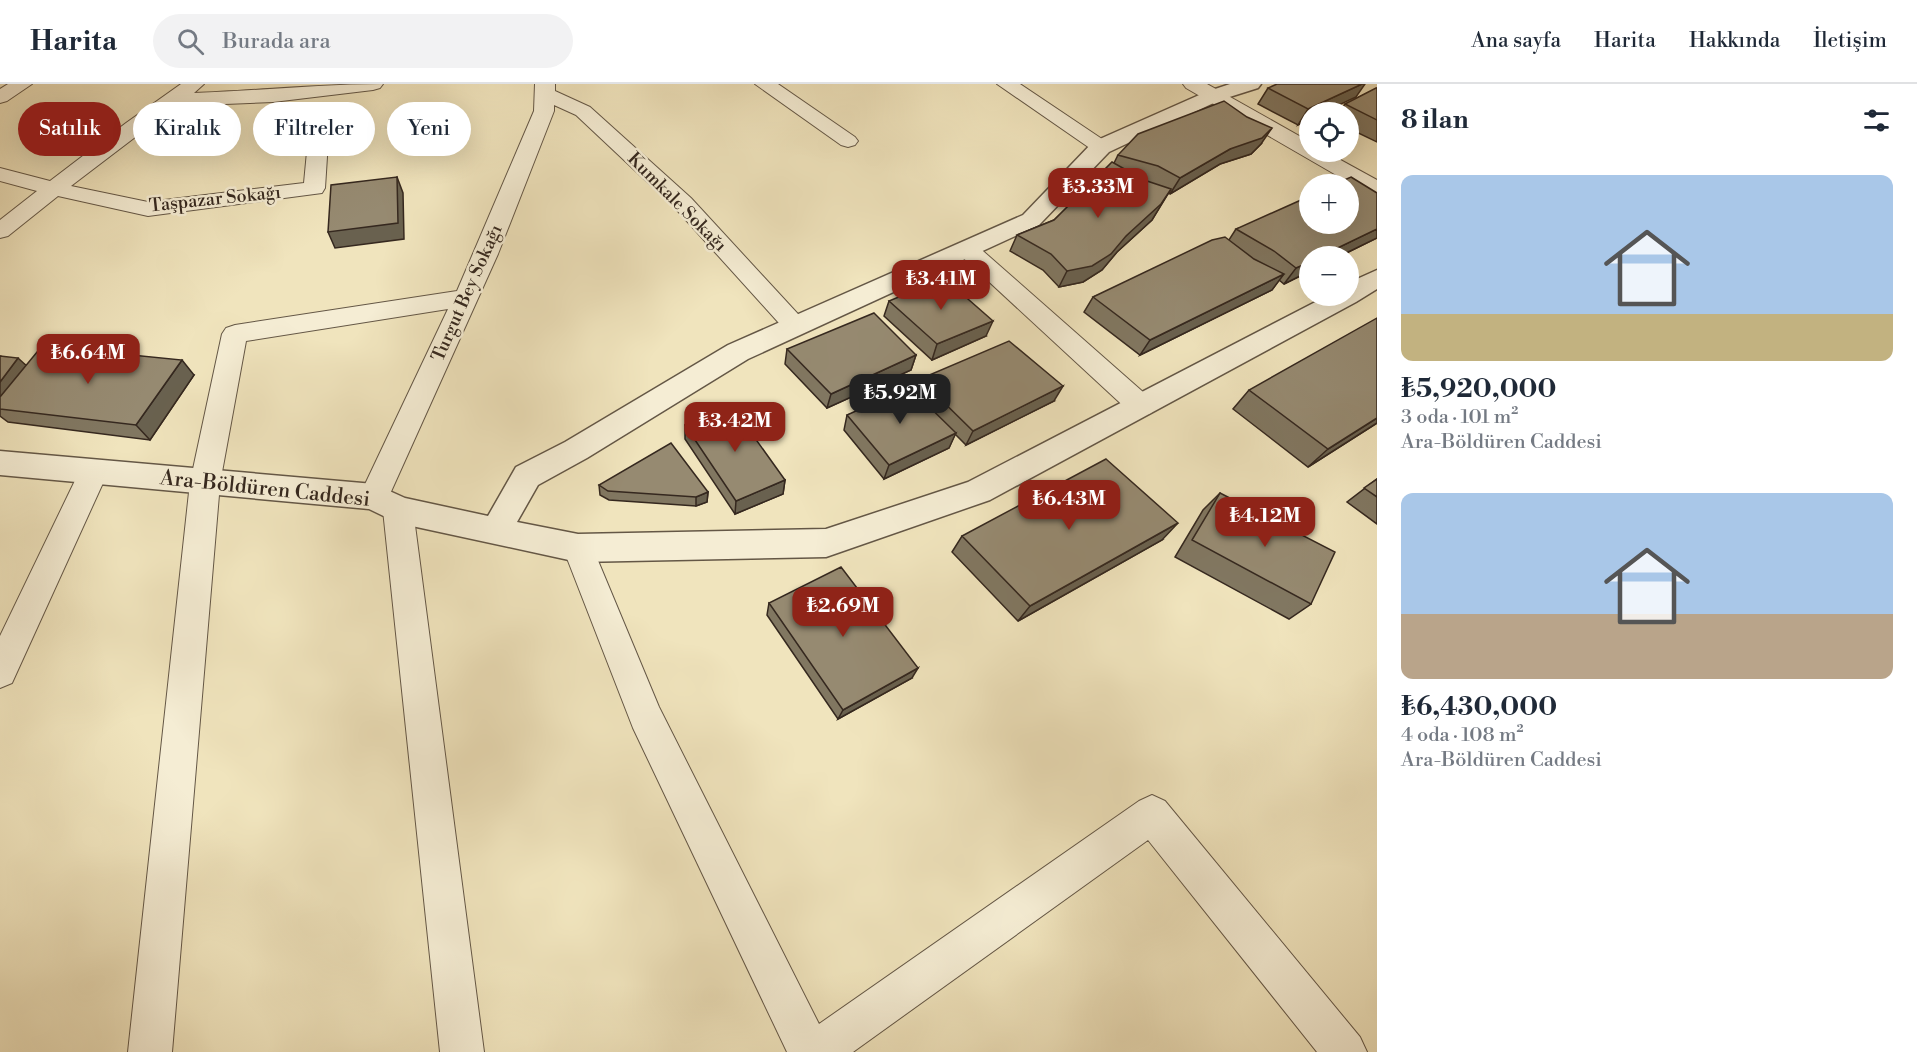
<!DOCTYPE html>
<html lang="tr">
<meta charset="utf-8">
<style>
:root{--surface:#fff;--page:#f2f2f3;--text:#1f2937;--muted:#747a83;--line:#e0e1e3;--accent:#8f2418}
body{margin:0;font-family:"Libre Bodoni",serif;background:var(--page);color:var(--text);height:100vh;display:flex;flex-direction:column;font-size:22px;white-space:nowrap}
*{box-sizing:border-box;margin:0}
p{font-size:20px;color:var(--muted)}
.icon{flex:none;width:33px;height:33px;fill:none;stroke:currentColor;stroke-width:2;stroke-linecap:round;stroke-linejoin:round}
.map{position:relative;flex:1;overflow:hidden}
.details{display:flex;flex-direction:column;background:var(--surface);width:540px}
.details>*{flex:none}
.guide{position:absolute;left:18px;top:18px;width:570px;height:54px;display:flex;gap:12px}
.fabs{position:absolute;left:1299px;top:18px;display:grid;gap:12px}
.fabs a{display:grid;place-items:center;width:60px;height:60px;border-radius:50%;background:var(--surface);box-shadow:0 6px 24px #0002;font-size:30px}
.price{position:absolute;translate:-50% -51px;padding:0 14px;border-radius:12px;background:var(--accent);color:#fff;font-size:20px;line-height:39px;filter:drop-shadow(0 2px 3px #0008)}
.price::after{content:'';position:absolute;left:50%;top:36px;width:18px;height:14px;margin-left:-9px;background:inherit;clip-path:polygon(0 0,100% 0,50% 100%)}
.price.active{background:#222;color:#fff}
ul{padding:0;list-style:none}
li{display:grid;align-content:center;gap:12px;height:318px;padding:0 24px}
li span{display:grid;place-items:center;height:186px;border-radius:12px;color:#555}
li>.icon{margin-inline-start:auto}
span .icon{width:108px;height:108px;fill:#fffc;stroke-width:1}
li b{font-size:26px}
h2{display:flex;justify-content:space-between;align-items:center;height:72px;padding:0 24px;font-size:26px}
.tag{padding:0 21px;border-radius:27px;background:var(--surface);box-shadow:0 6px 24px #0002;font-size:21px;line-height:54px}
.tag.active{background:var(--accent);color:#fff}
header{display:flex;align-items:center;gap:36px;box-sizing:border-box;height:84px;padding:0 30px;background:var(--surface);border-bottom:2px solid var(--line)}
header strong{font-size:28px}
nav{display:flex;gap:33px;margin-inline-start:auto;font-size:21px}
.search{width:420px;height:54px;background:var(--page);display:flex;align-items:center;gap:15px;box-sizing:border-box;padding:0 21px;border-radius:33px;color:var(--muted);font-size:22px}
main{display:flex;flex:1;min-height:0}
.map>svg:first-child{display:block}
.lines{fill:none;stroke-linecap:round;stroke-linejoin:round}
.minor-casing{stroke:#645746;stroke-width:2}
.tertiary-casing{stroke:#645746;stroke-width:3}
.minor{fill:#f5edd4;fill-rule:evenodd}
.tertiary{fill:#f5edd4;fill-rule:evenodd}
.wall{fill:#817761;stroke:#35281f;stroke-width:1.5}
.shaded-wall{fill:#69614f;stroke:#35281f;stroke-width:1.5}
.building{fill:#968a71;stroke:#35281f;stroke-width:1.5}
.labels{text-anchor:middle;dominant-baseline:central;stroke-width:5;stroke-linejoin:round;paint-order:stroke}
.far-street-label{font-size:18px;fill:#35281f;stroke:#f5edd4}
.street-label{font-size:21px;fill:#35281f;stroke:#f5edd4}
</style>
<header>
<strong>Harita</strong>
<div class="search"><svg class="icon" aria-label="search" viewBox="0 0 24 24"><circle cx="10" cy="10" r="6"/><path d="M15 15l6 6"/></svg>Burada ara</div>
<nav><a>Ana sayfa</a><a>Harita</a><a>Hakkında</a><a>İletişim</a></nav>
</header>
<main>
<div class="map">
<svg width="1377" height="968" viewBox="0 0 1377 968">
<rect width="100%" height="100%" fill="#f0e4bd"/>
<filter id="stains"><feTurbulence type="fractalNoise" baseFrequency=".00333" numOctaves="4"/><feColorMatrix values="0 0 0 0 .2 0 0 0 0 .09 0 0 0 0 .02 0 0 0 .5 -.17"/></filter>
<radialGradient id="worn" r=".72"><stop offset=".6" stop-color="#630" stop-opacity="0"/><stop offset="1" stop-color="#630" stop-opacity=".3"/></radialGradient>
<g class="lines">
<!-- minor casing -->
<g class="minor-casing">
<path id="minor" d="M8 0H32L7 17 0 19V5Z
M181 0H204L194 9C257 7 319 0 383 0L380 4 373 6 273 18 176 22 71 102 148 118 304 99 308 57 311 53 318 51 325 53 328 57 325 104 322 109 148 132 58 112 8 152 0 154V136L37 107 0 97V84L50 97 126 39Z
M535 0H555V7L590 23 691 114 809 242 805 248 796 251 787 248 675 124 576 31 554 21V27L498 170 385 421 374 425 363 421 359 413 448 225 246 257 220 399 172 968H128L190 399 222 250 226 244 235 241 457 207 534 27Z
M755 0H778L855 53 858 57 855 61 848 63 841 61Z
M997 0H1020L1108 59 1111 63 1108 67 1101 69 1094 67Z
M1183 0H1207L1310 58V68H1326L1377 96V112L1369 110 1186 4Z
M967 157 975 160 1151 315 1155 322 1151 329 1141 332 1131 329 959 170 955 165 959 160Z
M93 376 103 380 108 388 12 599 0 604V552L83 380Z
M398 414 409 417 413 426 484 968H440L383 426 387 417Z
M578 451 589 455 659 623 819 940 1139 717 1152 711 1165 717 1360 953 1367 968H1317L1148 756 853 968H787L633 644 563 464 567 455Z"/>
</g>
<!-- tertiary casing -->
<g class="tertiary-casing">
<path id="tertiary" d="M1230 0H1261L1258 4 1220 16 1109 68 1039 141 748 275 587 374 538 401 517 438 578 450 826 445 968 398 1327 212H1348V199L1377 186V205L1356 218 990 416 826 473 578 478 398 439 369 425 0 391V367L374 400 405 414 488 432 516 383 565 358 728 261 1023 131 1093 58 1206 8Z"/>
</g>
<!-- minor -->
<use href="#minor" class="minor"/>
<!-- tertiary -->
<use href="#tertiary" class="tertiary"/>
</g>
<!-- wall -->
<path class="wall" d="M1268 4 1356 13 1310 28V35L1298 41 1258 20Z
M1377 4V58L1348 44V28H1339L1345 20Z
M1261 60 1251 70 1220 80 1170 110 1168 109 1152 136 1117 168 1102 186 1083 198 1059 203 1043 186 1010 167 1017 151 1054 136 1114 79 1118 71Z
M1377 109V154L1284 200 1279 196 1272 206 1140 271 1084 228 1093 213 1229 156 1236 145Z
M889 217 986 252 932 276 884 232Z
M787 265 916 271 911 286 827 324 785 280Z
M0 272 26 281 194 291 150 356 8 338 0 332Z
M920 295 1054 317 966 361 955 350 949 364 884 395 844 346 847 331 915 309Z
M1249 306 1377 339 1308 383 1233 325Z
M685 341 785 396 783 410 735 430 685 355Z
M1377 395V440L1347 418Z
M599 401 708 408 707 418 696 422 609 416 600 411Z
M1220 409 1311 520 1289 535 1175 473 1203 426Z
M962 452 1162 456 1018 537 952 468Z
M769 519 912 594 838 635 767 531Z"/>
<!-- shaded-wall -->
<path class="shaded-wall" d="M1362 0H1365L1356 13 1324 28H1310V35L1298 41 1308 25Z
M1272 44 1261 60 1251 70 1220 80 1170 110 1180 94 1230 65Z
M397 93 403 109 404 155 335 164 328 148Z
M1171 105 1152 136 1117 168 1102 186 1083 198 1059 203 1067 187 1126 152Z
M1377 145V154L1340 172H1321Z
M1310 178V187L1284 200 1296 184Z
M1284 190 1272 206 1140 271 1150 256Z
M993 237 986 252 932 276 937 260Z
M916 271 911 286 827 324 831 310Z
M18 274 29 284 0 323V298Z
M182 276 194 291 150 356 136 341Z
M1063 302 1054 317 966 361 973 347Z
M1377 334V339L1308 383 1328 365Z
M956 349 949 364 884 395 889 381Z
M785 396 783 410 735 430 736 417Z
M708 408 707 418 696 422V413Z
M1178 439 1162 456 1018 537 1030 522Z
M918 584 912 594 838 635 843 626Z"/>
<!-- building -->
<path class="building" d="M1277 0H1362L1308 25 1268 4Z
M1376 4H1377V36L1345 20Z
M1224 17 1247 33 1272 44 1262 54 1230 65 1180 94 1158 82 1118 71 1138 50Z
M1112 78 1144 96 1171 105 1161 120 1126 152 1111 170 1092 182 1067 187 1051 170 1017 151 1054 136Z
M397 93 398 139 328 148 331 101Z
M1351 93 1377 109V145L1321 172H1310V178L1296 184 1274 167 1236 145 1310 112V140H1348V100H1335Z
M1225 153 1254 175 1284 190 1150 256 1093 213 1212 156Z
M944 194 993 237 937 260 889 217Z
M874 229 916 271 831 310 787 265Z
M1377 234V334L1328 365 1249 306Z
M1009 257 1063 302 973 347 920 295Z
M42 262 182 276 136 341 0 325V313Z
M0 272 18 274 0 298Z
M909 303 956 349 889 381 847 331Z
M732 322 785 396 736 417 685 341Z
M671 359 708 408 696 413 608 407 599 401Z
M1106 375 1178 439 1030 522 962 452Z
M1377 395V413L1364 404Z
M1220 409 1335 468 1311 520 1192 456Z
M841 483 918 584 843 626 769 519Z"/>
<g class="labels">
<!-- far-street labels -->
<g class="far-street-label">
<text transform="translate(215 115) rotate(-6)">Taşpazar Sokağı</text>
<text transform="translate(677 118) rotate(45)">Kumkale Sokağı</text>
<text transform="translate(467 209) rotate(-66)">Turgut Bey Sokağı</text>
</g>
<!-- street labels -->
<g class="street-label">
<text transform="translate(265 405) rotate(6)">Ara-Böldüren Caddesi</text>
</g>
</g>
<rect width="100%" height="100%" filter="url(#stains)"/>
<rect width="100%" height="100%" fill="url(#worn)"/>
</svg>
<div class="fabs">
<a><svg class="icon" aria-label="locate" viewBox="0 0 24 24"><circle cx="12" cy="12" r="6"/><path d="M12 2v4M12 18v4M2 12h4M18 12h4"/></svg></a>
<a>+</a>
<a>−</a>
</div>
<b class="price" style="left:1098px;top:135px">₺3.33M</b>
<b class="price" style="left:941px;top:227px">₺3.41M</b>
<b class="price" style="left:88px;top:301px">₺6.64M</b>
<b class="price active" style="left:900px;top:341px">₺5.92M</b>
<b class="price" style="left:735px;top:369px">₺3.42M</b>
<b class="price" style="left:1069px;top:447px">₺6.43M</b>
<b class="price" style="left:1265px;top:464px">₺4.12M</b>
<b class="price" style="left:843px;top:554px">₺2.69M</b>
<div class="guide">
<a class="tag active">Satılık</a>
<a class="tag">Kiralık</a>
<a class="tag">Filtreler</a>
<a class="tag">Yeni</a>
</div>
</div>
<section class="details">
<h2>8 ilan<svg class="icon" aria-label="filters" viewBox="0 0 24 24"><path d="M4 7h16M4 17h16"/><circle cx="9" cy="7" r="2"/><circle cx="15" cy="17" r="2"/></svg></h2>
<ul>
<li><span style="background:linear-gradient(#a9c7e8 75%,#c2b280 0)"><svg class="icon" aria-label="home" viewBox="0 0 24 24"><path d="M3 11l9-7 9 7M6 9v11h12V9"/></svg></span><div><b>₺5,920,000</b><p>3 oda · 101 m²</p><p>Ara-Böldüren Caddesi</p></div></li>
<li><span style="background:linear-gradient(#a9c7e8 65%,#b9a48a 0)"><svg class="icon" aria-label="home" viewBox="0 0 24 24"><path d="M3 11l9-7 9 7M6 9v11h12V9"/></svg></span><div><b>₺6,430,000</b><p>4 oda · 108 m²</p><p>Ara-Böldüren Caddesi</p></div></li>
</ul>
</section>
</main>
